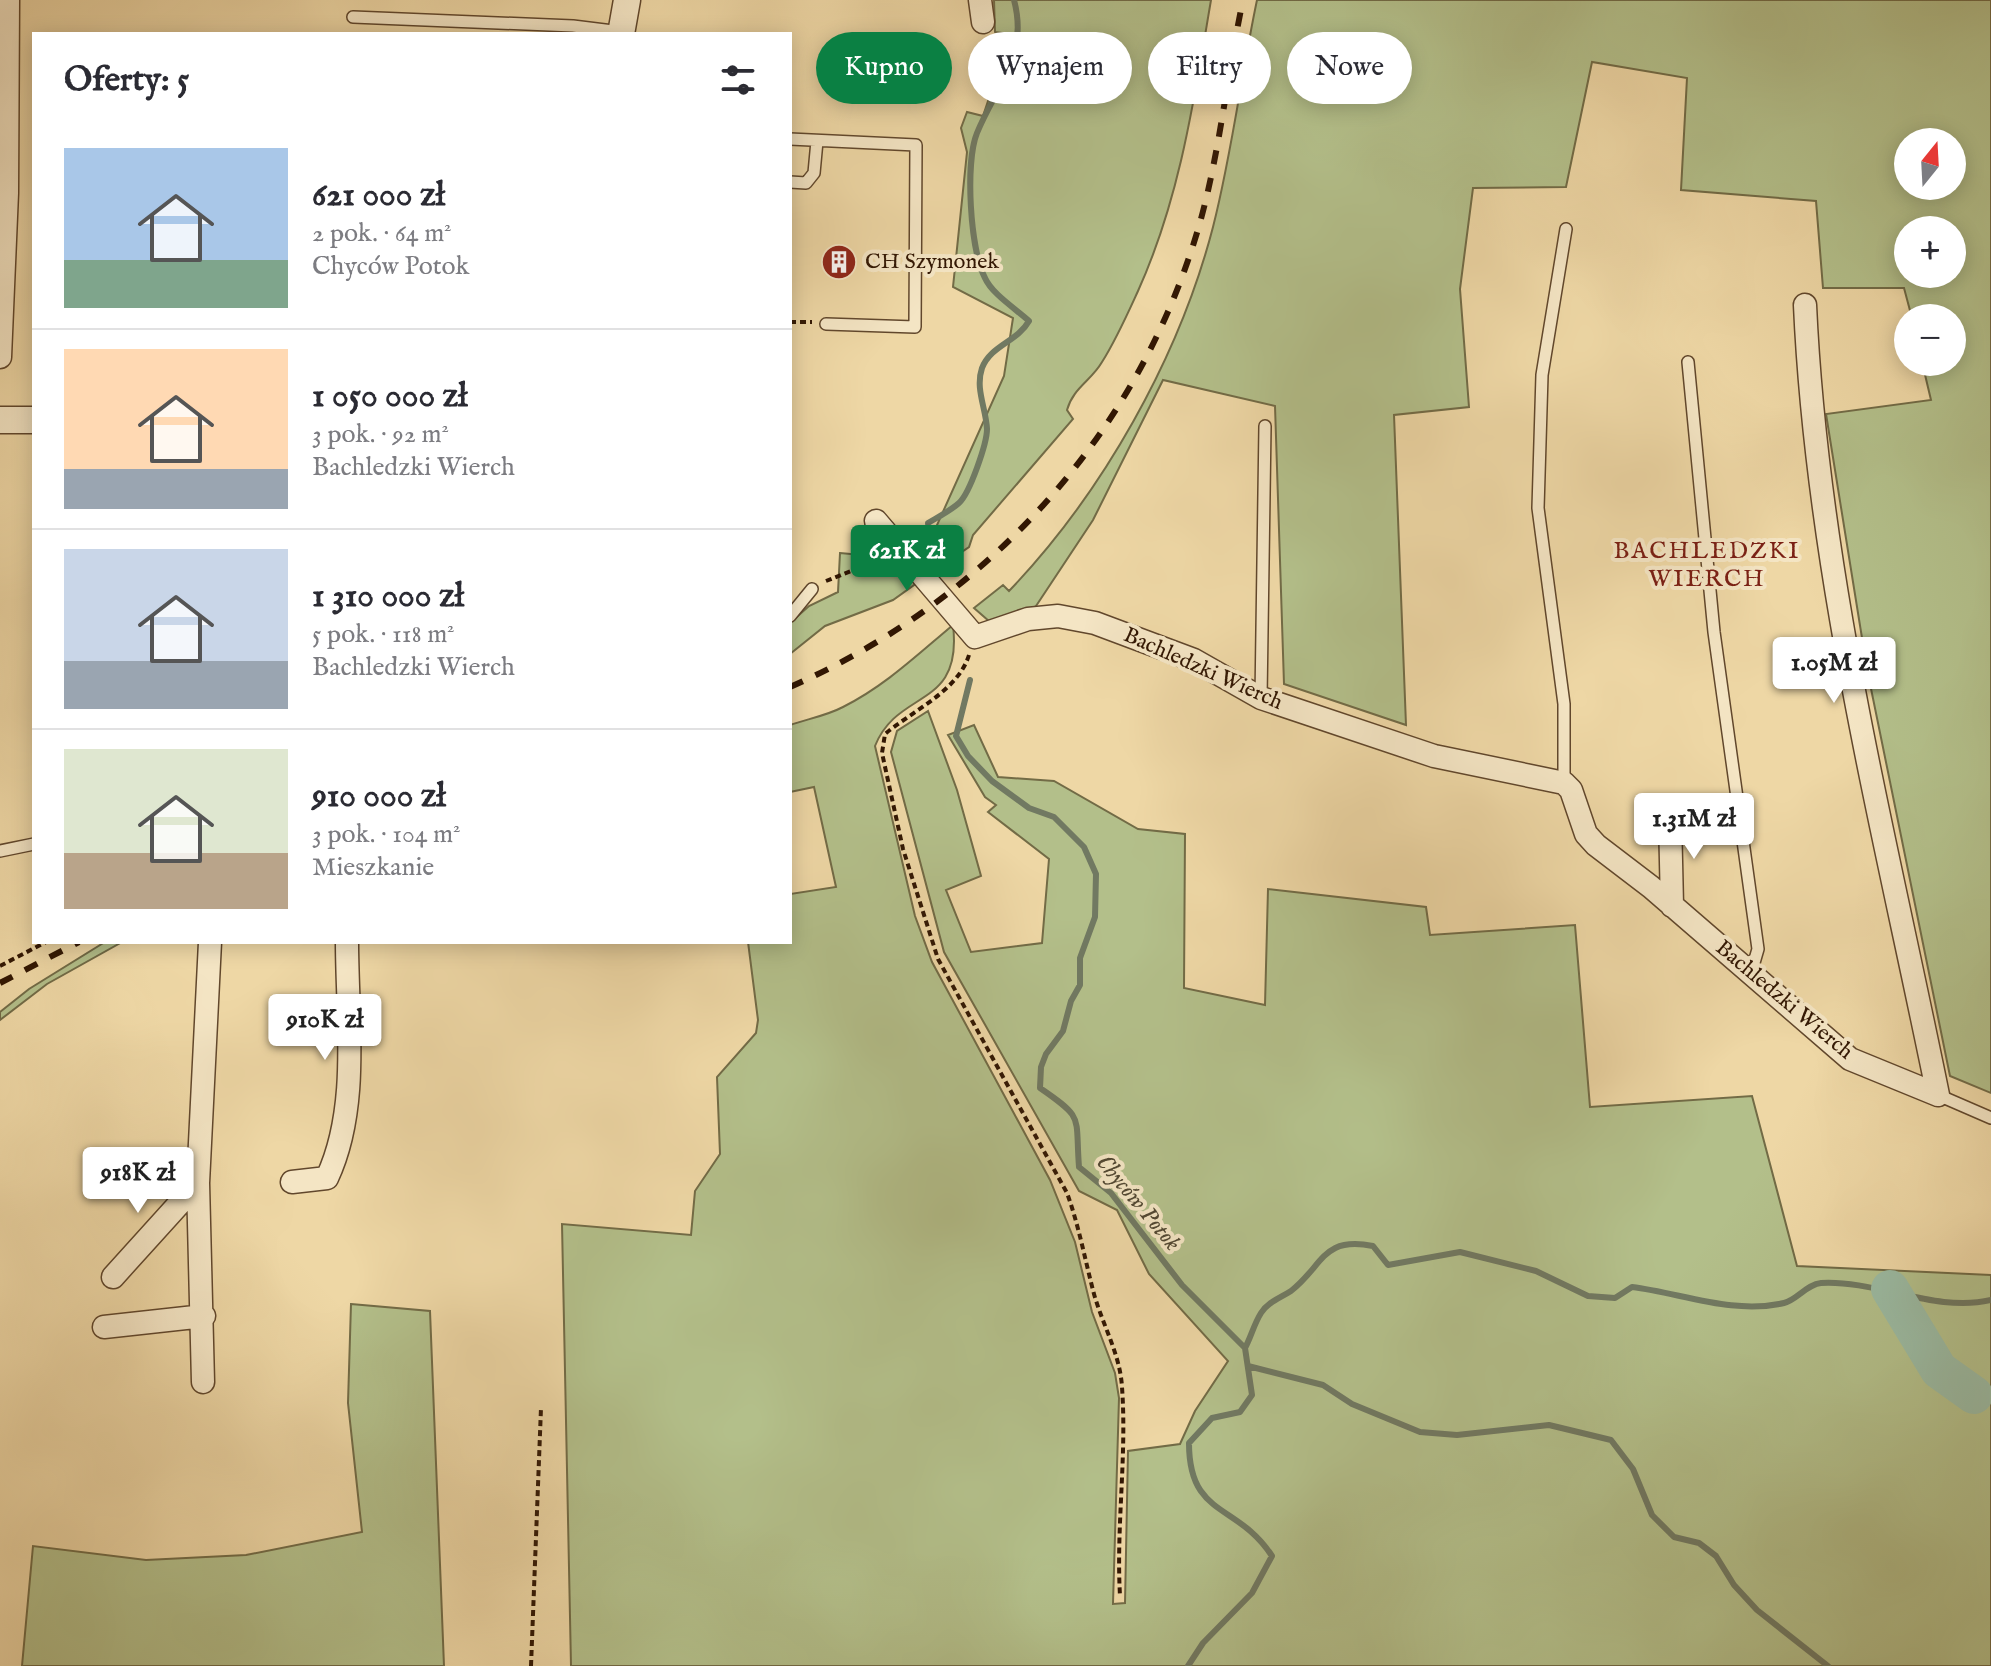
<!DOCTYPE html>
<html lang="pl">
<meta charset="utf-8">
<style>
:root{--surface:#fff;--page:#f7f7f7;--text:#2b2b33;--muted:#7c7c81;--line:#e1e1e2;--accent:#0b8043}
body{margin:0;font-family:"IM FELL English",serif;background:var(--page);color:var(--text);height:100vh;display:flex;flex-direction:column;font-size:30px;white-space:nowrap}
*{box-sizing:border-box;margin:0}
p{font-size:26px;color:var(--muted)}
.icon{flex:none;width:44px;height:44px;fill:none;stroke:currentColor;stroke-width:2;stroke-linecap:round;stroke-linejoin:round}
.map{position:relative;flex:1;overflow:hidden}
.drawer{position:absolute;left:32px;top:32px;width:760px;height:912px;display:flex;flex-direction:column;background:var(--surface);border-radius:0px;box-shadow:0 4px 20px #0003}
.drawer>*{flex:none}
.banner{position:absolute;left:816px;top:32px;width:760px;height:72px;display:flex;gap:16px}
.needle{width:52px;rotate:18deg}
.tools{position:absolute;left:1894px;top:128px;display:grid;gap:16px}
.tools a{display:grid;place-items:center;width:72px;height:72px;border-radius:50%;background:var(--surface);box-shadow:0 4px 20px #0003;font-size:40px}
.price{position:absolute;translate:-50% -68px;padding:0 18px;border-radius:8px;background:#fff;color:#222;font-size:26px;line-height:52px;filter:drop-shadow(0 2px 4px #0008)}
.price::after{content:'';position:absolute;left:50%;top:48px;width:24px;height:18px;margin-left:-12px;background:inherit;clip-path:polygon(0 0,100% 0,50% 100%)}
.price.active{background:var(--accent);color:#fff}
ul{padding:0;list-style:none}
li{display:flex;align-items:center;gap:24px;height:200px;padding:0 32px}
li+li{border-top:2px solid var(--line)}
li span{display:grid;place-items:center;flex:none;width:224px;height:160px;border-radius:0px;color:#555}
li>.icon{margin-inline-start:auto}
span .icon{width:96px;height:96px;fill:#fffc;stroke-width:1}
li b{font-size:34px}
h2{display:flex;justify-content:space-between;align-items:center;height:96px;padding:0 32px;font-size:34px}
.tag{padding:0 28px;border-radius:36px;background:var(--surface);box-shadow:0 4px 20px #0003;font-size:28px;line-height:72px}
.tag.active{background:var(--accent);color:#fff}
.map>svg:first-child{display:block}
.green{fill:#b3bf8a;stroke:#726b46;stroke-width:2;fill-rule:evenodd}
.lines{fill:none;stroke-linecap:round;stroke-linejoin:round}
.stream{stroke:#717962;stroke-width:6}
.river{stroke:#9bbaa2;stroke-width:38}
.service-casing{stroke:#61472c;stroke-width:14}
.minor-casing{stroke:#61472c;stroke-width:25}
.tertiary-casing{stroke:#61472c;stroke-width:29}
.path{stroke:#321703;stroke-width:4;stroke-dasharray:6 4;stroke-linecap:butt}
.service{stroke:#f4e5c4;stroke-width:11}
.minor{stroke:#f4e5c4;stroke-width:22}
.tertiary{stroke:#f4e5c4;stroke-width:26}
.rail{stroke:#321703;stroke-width:6;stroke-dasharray:14 14;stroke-linecap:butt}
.labels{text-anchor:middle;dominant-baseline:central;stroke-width:8;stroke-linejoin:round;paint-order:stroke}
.poi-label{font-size:22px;fill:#321703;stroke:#f4e5c4;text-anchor:start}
.street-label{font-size:22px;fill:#321703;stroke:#f4e5c4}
.neighbourhood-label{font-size:24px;letter-spacing:2px;fill:#7a1f14;stroke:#f4e5c4}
.water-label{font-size:24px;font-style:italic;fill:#524833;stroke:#f4e5c4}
</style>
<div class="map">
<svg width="1991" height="1666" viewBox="0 0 1991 1666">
<rect width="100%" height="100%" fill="#eed7a5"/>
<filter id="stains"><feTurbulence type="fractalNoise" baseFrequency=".0025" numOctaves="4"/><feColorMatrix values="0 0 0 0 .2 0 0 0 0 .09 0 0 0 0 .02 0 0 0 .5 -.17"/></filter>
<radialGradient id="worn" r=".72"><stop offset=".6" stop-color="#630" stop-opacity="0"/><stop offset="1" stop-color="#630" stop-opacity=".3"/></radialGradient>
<!-- green -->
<path class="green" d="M994 0H1211C1194 100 1180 198 1138 291 1127 315 1116 340 1102 362 1091 381 1073 388 1067 410L1073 419 973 535 969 547 932 572 924 554 1004 376 1013 318 953 287 967 152 961 128 967 112 983 116 1002 59 1033 49 1038 38 995 32Z
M1257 0H1991V1093L1950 1076 1867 669 1826 414 1931 400 1922 362H1952V318H1912L1904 288H1823L1816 201 1681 190 1687 78 1592 62 1566 187 1473 188 1460 289 1469 407 1394 415 1406 725 1284 684 1275 406 1163 380 1093 520 1036 606 1009 622H990L974 608 1003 585 1009 591C1102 494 1179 358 1213 227 1232 153 1241 76 1257 0ZM1908 142H1952V186H1908ZM1908 230H1952V274H1908Z
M840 553 904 559 921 580 893 600 825 626 790 654V623L809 606 838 592Z
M953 625C963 710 898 688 875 746L915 916 932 962 1050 1180 1075 1242 1092 1312 1115 1373 1119 1398 1113 1604 1125 1603 1128 1451 1180 1444 1195 1411 1228 1361 1149 1274 1117 1210 1079 1191 944 952 891 752 897 731 928 711 957 790 981 876 946 890 971 952 1042 943 1049 859 988 812 996 805 985 797 948 735 974 725 998 777 1054 781 1138 829 1185 834 1184 988 1265 1005 1268 889 1426 907 1430 935 1575 925 1590 1107 1752 1096 1797 1266 1991 1275V1666H571L562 1224 691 1235 695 1191 720 1154 717 1077 756 1033 758 1020 748 942H790V894L836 887 814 787 790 792V725C807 719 826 716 843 707 885 686 917 655 953 625Z
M105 942H122L47 984 0 1020V1012L29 989Z
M351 1304 430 1311 444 1666H22L33 1546 146 1560 246 1555 362 1532 348 1403Z"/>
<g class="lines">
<!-- stream -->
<path class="stream" d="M933 563 928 523C938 517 950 511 959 503 970 493 987 443 987 429 986 408 975 389 982 368 991 345 1017 342 1029 321 1016 309 992 294 985 278 970 249 965 163 977 133 996 86 1029 56 1014 0
M970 680 956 736 968 756 992 781 1029 808 1054 817 1084 847 1096 874 1095 917 1080 958V985L1071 1001 1063 1031 1046 1054 1041 1067 1040 1088C1085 1119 1075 1115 1079 1167L1111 1193 1182 1285 1245 1348 1252 1395 1240 1412 1212 1418 1189 1443C1189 1518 1237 1502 1272 1556L1252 1593 1203 1643 1188 1666
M1245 1348C1251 1337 1254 1324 1261 1313 1268 1302 1280 1298 1291 1291 1324 1265 1322 1236 1373 1246L1388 1265 1460 1252 1536 1271 1588 1296 1615 1298 1632 1287C1681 1293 1733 1315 1784 1303 1797 1300 1807 1284 1821 1283 1878 1280 1935 1313 1991 1300
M1248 1366 1323 1385 1352 1404 1420 1432 1457 1435 1549 1425 1611 1440 1633 1469 1652 1515 1674 1537 1699 1543 1716 1556 1734 1585 1757 1610 1828 1666"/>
<!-- river -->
<path class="river" d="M1890 1289 1939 1370 1974 1395"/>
<!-- service casing -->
<g class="service-casing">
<path id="service" d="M353 17 573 26 621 32
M790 139 916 145 915 327 826 324
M790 182 806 183 814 173 817 141
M1688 362 1714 632 1758 949 1751 973
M790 616 812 589
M1261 698 1265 426
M1564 783V704L1538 508 1542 375 1566 229
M0 851 34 844
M1938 1095 1991 1118"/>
</g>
<!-- minor casing -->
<g class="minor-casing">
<path id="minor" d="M980 0 983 22
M1805 305C1817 571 1885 834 1938 1095
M0 357 7 193 8 0
M876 521 975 637 1028 619 1058 616 1095 623 1194 660 1261 698 1434 756 1564 783 1571 790 1586 834 1596 845 1651 887 1850 1059 1938 1095
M1670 817 1672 906
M292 1182 327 1178C360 1108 347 1018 347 942
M113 1277 198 1183
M104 1327 204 1316
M203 1382 198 1183 210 942"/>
</g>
<!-- tertiary casing -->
<g class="tertiary-casing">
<path id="tertiary" d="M621 34 627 0
M0 420H34"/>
</g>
<!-- path -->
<path class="path" d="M790 322H812
M826 581 881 559
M969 655C958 691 912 711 885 734L882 753 903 849 938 959 1067 1193C1079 1226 1085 1260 1094 1294 1103 1326 1120 1354 1122 1387 1127 1457 1116 1526 1120 1596
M0 966 46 942
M531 1666 541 1408"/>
<!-- service -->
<use href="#service" class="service"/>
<!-- minor -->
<use href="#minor" class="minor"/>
<!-- tertiary -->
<use href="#tertiary" class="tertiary"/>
<!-- rail -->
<path class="rail" d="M790 687C988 600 1138 435 1199 226 1220 152 1227 75 1243 0
M0 983 79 942"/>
</g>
<!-- icons -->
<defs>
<g id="building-disc" transform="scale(1.8)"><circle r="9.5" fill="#8f2418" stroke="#f4e5c4"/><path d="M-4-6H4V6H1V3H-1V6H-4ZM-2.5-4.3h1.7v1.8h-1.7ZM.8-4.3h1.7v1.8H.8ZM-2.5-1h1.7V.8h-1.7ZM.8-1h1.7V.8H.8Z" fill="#fff"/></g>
</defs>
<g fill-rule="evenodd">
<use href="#building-disc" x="839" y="262"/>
</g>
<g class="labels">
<!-- poi labels -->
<g class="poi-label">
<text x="865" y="262">CH Szymonek</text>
</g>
<!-- street labels -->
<g class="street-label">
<text transform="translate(1203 669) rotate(24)">Bachledzki Wierch</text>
<text transform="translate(1784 1000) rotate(40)">Bachledzki Wierch</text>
</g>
<!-- neighbourhood labels -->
<g class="neighbourhood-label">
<text x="1707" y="551">BACHLEDZKI<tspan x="1707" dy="28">WIERCH</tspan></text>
</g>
<!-- water labels -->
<g class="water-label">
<text transform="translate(1138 1203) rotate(50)">Chyców Potok</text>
</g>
</g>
<rect width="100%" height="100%" filter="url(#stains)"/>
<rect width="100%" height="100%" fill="url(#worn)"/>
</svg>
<div class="tools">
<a><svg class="needle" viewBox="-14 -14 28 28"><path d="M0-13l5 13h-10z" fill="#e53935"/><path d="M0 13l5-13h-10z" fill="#7c7c81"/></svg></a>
<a>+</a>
<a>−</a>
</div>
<b class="price active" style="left:907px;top:593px">621K zł</b>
<b class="price" style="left:1834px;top:705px">1.05M zł</b>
<b class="price" style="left:1694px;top:861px">1.31M zł</b>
<b class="price" style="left:325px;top:1062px">910K zł</b>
<b class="price" style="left:138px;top:1215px">918K zł</b>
<div class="banner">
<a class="tag active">Kupno</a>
<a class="tag">Wynajem</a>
<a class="tag">Filtry</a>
<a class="tag">Nowe</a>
</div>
<section class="drawer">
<h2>Oferty: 5<svg class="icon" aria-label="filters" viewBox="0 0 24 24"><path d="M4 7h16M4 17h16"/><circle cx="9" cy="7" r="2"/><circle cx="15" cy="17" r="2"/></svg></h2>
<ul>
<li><span style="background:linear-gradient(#a9c7e8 70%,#7fa58c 0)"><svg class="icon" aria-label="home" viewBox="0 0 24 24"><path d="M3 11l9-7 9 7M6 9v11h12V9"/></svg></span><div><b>621 000 zł</b><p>2 pok. · 64 m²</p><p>Chyców Potok</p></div></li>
<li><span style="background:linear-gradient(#ffd9b3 75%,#9aa5b1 0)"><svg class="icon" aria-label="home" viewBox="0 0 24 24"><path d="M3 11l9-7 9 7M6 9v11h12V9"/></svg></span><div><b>1 050 000 zł</b><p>3 pok. · 92 m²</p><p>Bachledzki Wierch</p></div></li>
<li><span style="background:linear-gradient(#c9d6e8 70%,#9aa5b1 0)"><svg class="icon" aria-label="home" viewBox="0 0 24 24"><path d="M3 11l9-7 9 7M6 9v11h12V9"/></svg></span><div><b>1 310 000 zł</b><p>5 pok. · 118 m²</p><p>Bachledzki Wierch</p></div></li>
<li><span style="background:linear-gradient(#dfe7d0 65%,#b9a48a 0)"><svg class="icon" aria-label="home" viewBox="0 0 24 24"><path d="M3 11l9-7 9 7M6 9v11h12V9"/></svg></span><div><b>910 000 zł</b><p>3 pok. · 104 m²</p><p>Mieszkanie</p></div></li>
</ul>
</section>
</div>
